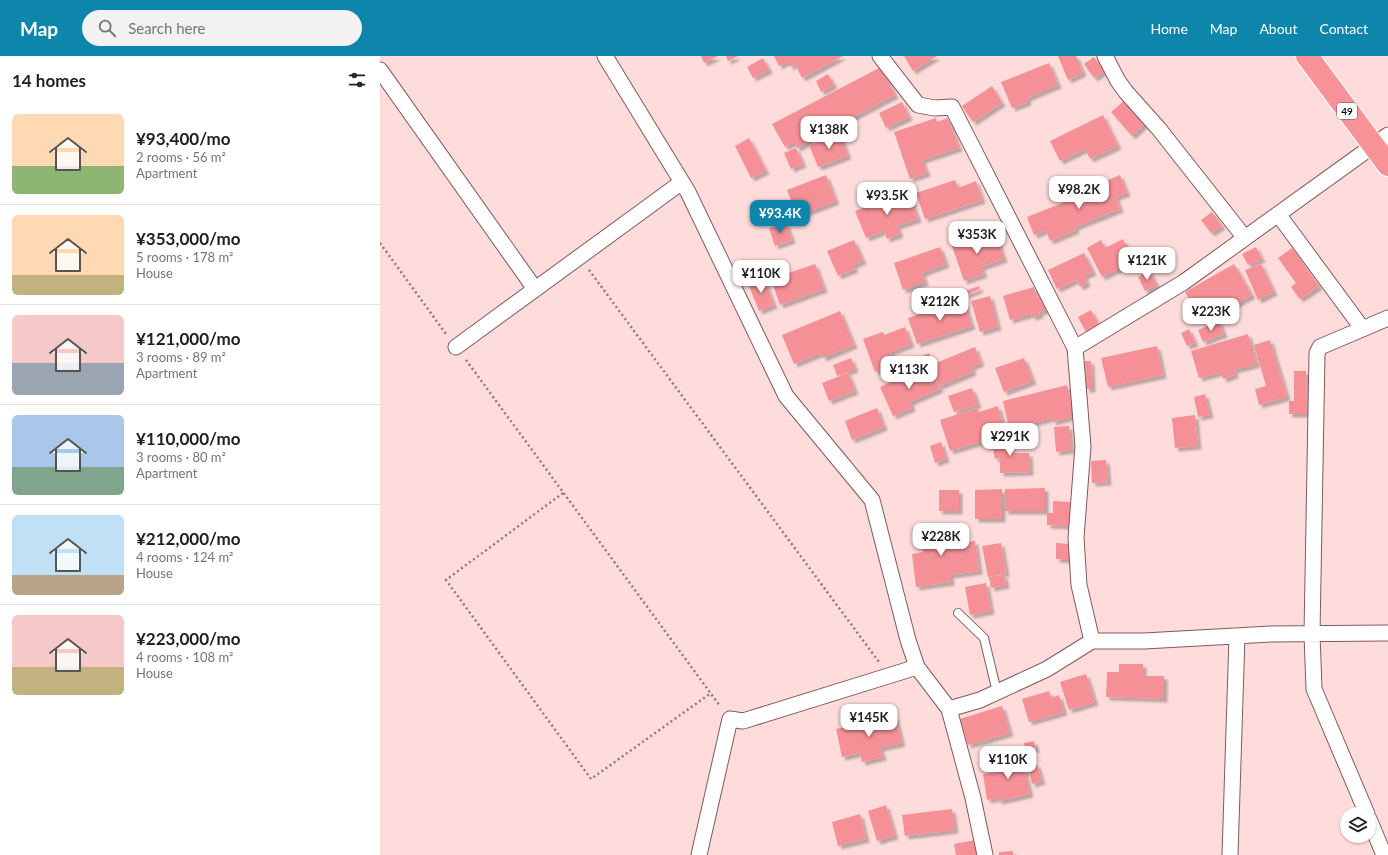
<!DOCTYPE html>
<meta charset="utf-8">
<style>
:root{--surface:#fff;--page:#f2f2f2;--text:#202124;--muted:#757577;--line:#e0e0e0;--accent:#0e86ab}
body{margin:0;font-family:Lato,sans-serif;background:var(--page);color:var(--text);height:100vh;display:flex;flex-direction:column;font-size:15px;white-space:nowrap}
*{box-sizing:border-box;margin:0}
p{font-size:13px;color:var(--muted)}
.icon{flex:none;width:22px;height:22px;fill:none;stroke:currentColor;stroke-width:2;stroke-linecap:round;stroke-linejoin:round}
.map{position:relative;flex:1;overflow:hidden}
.drawer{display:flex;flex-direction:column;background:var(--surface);width:380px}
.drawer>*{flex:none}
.tools{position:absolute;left:960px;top:751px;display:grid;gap:8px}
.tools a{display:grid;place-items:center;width:36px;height:36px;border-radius:50%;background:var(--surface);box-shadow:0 1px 3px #0004;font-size:20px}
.price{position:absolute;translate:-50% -34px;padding:0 9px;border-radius:8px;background:#fff;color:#222;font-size:13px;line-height:26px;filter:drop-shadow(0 1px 2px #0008)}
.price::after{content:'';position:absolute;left:50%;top:24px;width:12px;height:9px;margin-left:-6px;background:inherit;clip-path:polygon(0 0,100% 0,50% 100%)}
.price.current{background:var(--accent);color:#fff}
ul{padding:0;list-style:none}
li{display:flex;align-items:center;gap:12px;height:100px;padding:0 12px}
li+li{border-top:1px solid var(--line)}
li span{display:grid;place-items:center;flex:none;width:112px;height:80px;border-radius:6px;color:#555}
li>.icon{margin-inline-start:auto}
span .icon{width:48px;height:48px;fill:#fffc;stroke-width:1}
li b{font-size:17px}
h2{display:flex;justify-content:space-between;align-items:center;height:48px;padding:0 12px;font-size:17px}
header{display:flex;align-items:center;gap:24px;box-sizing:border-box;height:56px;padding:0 20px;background:var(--accent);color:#fff}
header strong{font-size:19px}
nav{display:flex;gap:22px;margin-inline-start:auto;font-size:14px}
.search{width:280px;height:36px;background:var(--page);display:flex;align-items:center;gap:10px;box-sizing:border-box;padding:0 14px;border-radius:22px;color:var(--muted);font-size:15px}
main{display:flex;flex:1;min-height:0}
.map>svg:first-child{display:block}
.building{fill:#f49096;filter:url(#shadow)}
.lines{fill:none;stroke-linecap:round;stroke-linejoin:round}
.lane-casing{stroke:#7f5a5c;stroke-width:10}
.street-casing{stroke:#7f5a5c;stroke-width:17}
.highway-casing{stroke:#fff;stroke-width:24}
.path{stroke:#917979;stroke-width:2.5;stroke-dasharray:2 3;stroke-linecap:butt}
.lane{stroke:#fff;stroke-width:8}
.street{stroke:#fff;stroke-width:15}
.highway{stroke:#f69298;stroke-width:22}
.labels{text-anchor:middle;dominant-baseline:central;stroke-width:3;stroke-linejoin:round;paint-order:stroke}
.shield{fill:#fff;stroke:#5f5656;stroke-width:1}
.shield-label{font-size:10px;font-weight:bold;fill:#1b0d0e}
</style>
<header>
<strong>Map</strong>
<div class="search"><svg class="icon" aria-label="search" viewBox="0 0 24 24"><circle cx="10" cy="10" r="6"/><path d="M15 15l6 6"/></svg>Search here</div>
<nav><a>Home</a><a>Map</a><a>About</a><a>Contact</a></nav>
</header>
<main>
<section class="drawer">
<h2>14 homes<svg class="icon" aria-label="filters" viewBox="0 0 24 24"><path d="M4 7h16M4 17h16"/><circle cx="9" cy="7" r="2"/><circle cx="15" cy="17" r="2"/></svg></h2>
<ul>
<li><span style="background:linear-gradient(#ffd9b3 65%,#8fb573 0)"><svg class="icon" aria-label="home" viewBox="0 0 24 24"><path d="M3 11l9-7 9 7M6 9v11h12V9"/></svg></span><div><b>¥93,400/mo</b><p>2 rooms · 56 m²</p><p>Apartment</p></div></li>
<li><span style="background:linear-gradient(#ffd9b3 75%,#c2b280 0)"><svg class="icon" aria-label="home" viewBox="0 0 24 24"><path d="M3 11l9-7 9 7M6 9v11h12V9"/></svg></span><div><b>¥353,000/mo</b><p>5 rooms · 178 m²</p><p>House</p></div></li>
<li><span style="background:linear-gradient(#f6c9c9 60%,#9aa5b1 0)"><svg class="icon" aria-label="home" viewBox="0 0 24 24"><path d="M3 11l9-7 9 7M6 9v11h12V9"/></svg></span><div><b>¥121,000/mo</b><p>3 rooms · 89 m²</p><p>Apartment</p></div></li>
<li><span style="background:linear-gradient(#a9c7e8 65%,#7fa58c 0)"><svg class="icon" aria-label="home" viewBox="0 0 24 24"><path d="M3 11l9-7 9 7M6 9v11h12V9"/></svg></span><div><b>¥110,000/mo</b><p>3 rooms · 80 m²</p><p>Apartment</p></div></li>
<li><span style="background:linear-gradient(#bfe0f5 75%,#b9a48a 0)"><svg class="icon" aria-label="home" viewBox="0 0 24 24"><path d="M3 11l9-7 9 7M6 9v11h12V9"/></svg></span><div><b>¥212,000/mo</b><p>4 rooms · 124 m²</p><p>House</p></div></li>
<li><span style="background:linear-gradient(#f6c9c9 65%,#c2b280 0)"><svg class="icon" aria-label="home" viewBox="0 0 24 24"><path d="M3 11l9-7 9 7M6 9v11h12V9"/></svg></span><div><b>¥223,000/mo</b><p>4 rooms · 108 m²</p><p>House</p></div></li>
</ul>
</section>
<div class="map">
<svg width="1008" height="799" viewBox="0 0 1008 799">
<defs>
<filter id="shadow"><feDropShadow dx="3.5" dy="3.5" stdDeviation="1" flood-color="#0004"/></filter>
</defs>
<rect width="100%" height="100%" fill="#ffdcdc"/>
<!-- building -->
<path class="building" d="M321 0H338L324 7Z
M346 0H358L348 5Z
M394 0H463L422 22 415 8 410 11 408 5 399 10Z
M524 0H557L533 15Z
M678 0H696L703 17 688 24Z
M714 1 724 15 714 22 704 8Z
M383 2 389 14 373 22 367 11Z
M669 7 678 29 647 42 648 46 632 52 621 26Z
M501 11 515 39 437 80 432 70 425 74 431 85 417 92 414 86 405 91 392 68Z
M448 18 454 29 441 36 436 25Z
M612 30 622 47 593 66 582 50Z
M746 43 766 67 752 80 731 56Z
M522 46 529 61 506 72 499 57Z
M723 59 738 90 710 103 705 93 680 105 670 85Z
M556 62 557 66 568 62 579 92 542 104 547 117 530 123 514 76Z
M460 78 468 100 438 111 429 89Z
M369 82 386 115 371 122 355 90Z
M416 92 423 108 411 113 404 97Z
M446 119 456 145 417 160 407 134Z
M740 119 747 137 736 141 740 153 695 171 696 174 670 185 666 174 654 179 647 161 713 135 712 131Z
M575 124 578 132 596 125 602 144 545 163 536 137Z
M528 135 538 163 517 170 520 178 507 183 504 175 486 182 475 155Z
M832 156 842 170 831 177 821 164Z
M406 167 412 184 395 190 389 172Z
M615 176 624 203 601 211 604 218 584 225 572 190Z
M743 183 754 205 722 221 707 192 721 184 725 192Z
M474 184 483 205 473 209 475 213 458 220 447 195Z
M560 191 566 208 542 217 545 226 523 234 514 207Z
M876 191 882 203 868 209 862 198Z
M912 192 939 230 920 243 911 231 916 227 898 202Z
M704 197 713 216 704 220 707 227 700 231 696 224 677 233 668 214Z
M435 208 444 233 400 249 391 223Z
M854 208 872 239 842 256 839 251 819 262 805 236Z
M881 208 894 236 878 244 865 214Z
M769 214 777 229 765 235 758 221Z
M383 221 394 249 379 255 368 227Z
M599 230 600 233 586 239 585 235Z
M654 231 657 241 662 240 666 254 659 256 660 259 652 261 651 258 630 264 623 240Z
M610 240 618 271 600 276 591 245Z
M583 243 592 270 537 288 528 262Z
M711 254 719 269 706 276 698 261Z
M460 255 474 289 443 302 441 297 414 308 402 279Z
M839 265 844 278 823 286 818 274Z
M525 271 531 288 510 296 514 309 495 316 483 283 503 276 504 279Z
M809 273 815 287 807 290 801 277Z
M868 278 877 308 854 314 855 319 843 323 841 316 819 322 811 295Z
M890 284 907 341 879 349 875 333 886 330 874 289Z
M777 290 783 319 728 331 721 302Z
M595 291 601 307 591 311 593 316 559 330 551 309Z
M549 297 552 303 536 311 533 304Z
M530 300 534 308 523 312 520 304Z
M471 302 475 313 457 320 453 309Z
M644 302 653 325 624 336 615 312Z
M705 305H711L712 333H706Z
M549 309 560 333 530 346 532 352 513 360 500 331Z
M914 315H926L927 358H909V345H914Z
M468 317 475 335 449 345 442 327Z
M687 329 695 360 673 366 672 362 629 373 623 345Z
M592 332 598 349 574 356 568 340Z
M825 338 830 359 818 361 814 341Z
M618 350 626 378 570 395 560 364 597 352 599 356Z
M497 352 504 371 472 384 465 365Z
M815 359 818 390 795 392 792 362Z
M689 370 691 394 676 396 674 371Z
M628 380 632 397H649L650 416 620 417V402L615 403 611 384Z
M561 386 566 403 555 407 550 390Z
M726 404 728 426 712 427 711 405Z
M665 432V455H625V433Z
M622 433V463H595V434Z
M559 434H579V455H559Z
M673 445 690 446 689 470 667 469V457H673Z
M561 467 564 484 562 485V489L595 485 599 515 570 519 571 526 536 531 532 498 543 496 542 489 560 486 535 490 532 472Z
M621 487 626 517 608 521 602 490Z
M676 487 689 488V504L676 503Z
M624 519 626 529 611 532 609 521Z
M606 527 611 555 590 559 585 531Z
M739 608H763V620H784V643L726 641 727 616H739Z
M706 618 715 646 689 654 680 626Z
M669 635 671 642 679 639 684 656 649 666 642 643Z
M622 650 630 677 588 689 580 663Z
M515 660 522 687 500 692 503 701 482 706 480 697 462 701 456 673Z
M654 685 656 693 646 695 644 687Z
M641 694 647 716 645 717 650 738 619 745 618 742 607 744 603 718 630 714 626 698Z
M657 708 662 725 652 728 648 710Z
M506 749 515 780 497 785 488 755Z
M572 753 575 774 525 780 522 759Z
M480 758 486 783 458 790 452 766Z
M596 784 599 799H576L574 788Z
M633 795V799H619V796Z"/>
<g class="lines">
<!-- lane casing -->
<g class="lane-casing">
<path id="lane" d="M578 557 604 582 617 636"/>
</g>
<!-- street casing -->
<g class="street-casing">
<path id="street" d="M225 0 308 136 406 340 492 444 528 584 537 611 569 653 593 742 605 799
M500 0 538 49 555 52 572 51 695 292 703 390 696 482 699 529 712 585
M725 0 738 25 746 36 779 73 865 182
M0 14 155 233
M898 158 982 272
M76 291 302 126
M695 292 804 226 1008 79
M569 653 600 644 667 613 712 585H764L891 578 1008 577
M987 758 934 633 932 578 937 297 940 291 1008 262
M989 763 1004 799
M319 799 350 663 363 665 537 611
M850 799 857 580"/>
</g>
<!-- highway casing -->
<g class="highway-casing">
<path id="highway" d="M927 0 1008 109"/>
</g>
<!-- path -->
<path class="path" d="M0 187 66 278
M209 214 499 606
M86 304 340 650
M183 437 66 524 211 723 331 637"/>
<!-- lane -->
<use href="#lane" class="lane"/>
<!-- street -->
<use href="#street" class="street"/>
<!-- highway -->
<use href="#highway" class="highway"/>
</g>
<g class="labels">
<!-- shield labels -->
<rect class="shield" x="957" y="47" width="20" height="16" rx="3"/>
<g class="shield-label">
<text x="967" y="55">49</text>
</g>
</g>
</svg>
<div class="tools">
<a><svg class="icon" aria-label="layers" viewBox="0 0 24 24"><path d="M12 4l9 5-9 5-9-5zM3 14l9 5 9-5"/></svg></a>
</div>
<b class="price" style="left:449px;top:94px">¥138K</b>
<b class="price" style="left:699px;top:154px">¥98.2K</b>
<b class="price" style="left:507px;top:160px">¥93.5K</b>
<b class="price current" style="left:400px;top:178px">¥93.4K</b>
<b class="price" style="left:597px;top:199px">¥353K</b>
<b class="price" style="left:767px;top:225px">¥121K</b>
<b class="price" style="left:381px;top:238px">¥110K</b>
<b class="price" style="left:560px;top:266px">¥212K</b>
<b class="price" style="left:831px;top:276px">¥223K</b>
<b class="price" style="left:529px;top:334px">¥113K</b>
<b class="price" style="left:630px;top:401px">¥291K</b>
<b class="price" style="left:561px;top:501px">¥228K</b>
<b class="price" style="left:489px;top:682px">¥145K</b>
<b class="price" style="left:628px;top:724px">¥110K</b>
</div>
</main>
